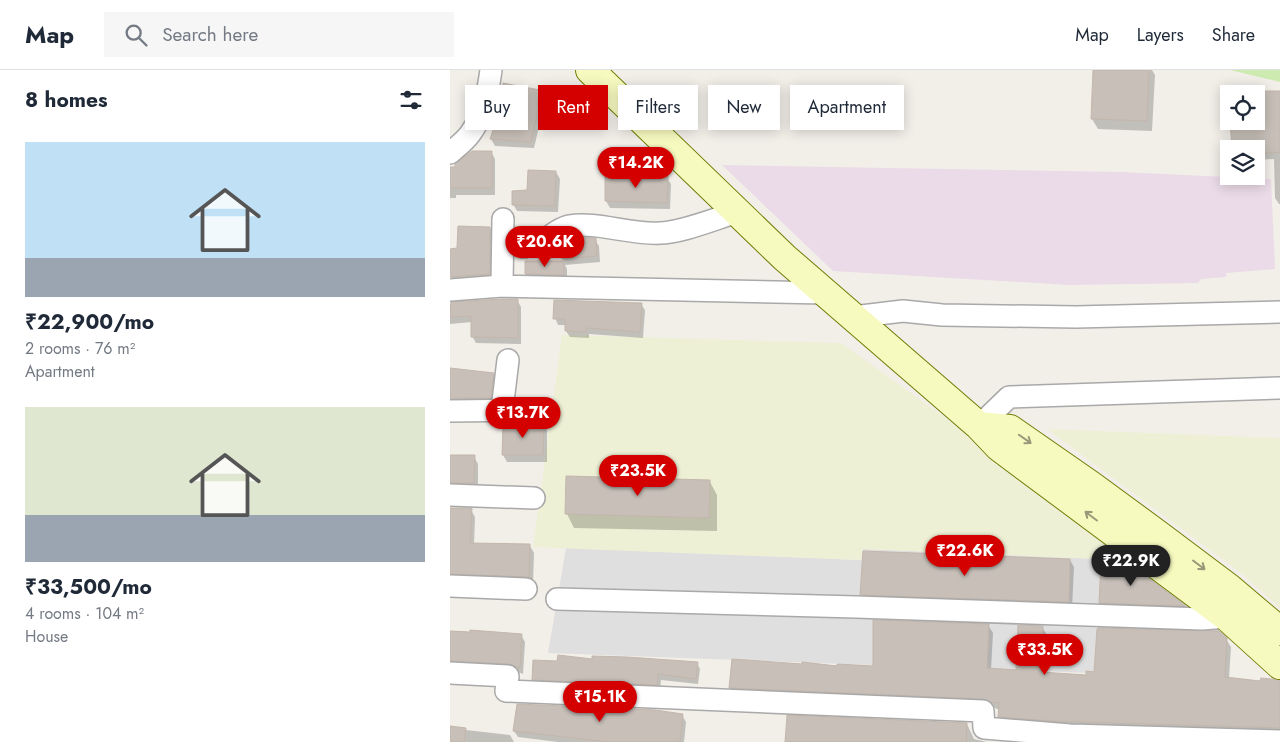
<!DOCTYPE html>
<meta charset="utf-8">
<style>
:root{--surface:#fff;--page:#f6f6f7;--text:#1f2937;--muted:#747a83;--line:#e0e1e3;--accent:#d40000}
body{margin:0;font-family:Jost,sans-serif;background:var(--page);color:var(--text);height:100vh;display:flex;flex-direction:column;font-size:19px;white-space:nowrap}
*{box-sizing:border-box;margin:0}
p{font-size:16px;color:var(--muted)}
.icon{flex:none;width:28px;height:28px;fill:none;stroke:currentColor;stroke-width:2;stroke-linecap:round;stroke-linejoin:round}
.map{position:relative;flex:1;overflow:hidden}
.sheet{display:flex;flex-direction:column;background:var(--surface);width:450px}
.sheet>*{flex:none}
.guide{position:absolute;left:15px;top:15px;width:475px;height:45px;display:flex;gap:10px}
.controls{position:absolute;left:770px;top:15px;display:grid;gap:10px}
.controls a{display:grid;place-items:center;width:45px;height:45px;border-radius:0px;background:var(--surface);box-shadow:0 2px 12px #0003;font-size:25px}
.price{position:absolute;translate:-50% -42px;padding:0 11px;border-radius:18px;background:var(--accent);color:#fff;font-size:16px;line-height:32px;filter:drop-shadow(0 1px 2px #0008)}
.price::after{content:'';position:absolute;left:50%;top:30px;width:15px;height:11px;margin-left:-8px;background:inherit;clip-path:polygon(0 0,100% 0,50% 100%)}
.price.active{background:#222;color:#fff}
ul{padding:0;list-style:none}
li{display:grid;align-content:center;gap:10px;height:265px;padding:0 25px}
li span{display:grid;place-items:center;height:155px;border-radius:0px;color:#555}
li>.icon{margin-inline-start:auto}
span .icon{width:90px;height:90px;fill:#fffc;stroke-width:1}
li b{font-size:21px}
h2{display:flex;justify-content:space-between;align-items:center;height:60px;padding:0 25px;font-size:21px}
.chip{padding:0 18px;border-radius:0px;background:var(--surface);box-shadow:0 2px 12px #0003;font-size:18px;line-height:45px}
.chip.active{background:var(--accent);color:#fff}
header{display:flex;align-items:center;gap:30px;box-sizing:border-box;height:70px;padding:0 25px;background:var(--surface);border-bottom:1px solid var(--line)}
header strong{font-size:24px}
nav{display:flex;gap:28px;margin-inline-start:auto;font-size:18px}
.search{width:350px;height:45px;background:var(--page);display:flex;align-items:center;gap:12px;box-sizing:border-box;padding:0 18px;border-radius:0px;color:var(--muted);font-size:19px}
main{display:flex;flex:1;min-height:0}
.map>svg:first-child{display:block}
.residential{fill:#e0dfdf}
.industrial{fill:#ebdbe8}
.farmland{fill:#eef0d5}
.grass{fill:#cdebb0}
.shadow{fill:#0003}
.building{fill:#c7bfb8;stroke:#c4b6ab}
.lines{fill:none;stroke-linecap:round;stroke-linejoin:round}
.minor-casing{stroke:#a9a9a9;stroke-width:24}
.secondary-casing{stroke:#707d05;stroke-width:30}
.minor{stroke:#fff;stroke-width:21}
.secondary{stroke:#f7fabf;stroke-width:28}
.oneway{stroke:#979978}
</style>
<header>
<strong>Map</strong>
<div class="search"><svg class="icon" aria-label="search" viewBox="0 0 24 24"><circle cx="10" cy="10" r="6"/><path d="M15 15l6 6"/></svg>Search here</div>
<nav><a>Map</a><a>Layers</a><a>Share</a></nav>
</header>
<main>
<section class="sheet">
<h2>8 homes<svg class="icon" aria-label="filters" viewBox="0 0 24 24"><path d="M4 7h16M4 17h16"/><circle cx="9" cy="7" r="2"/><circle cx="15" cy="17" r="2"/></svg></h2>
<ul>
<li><span style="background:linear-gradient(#bfe0f5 75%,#9aa5b1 0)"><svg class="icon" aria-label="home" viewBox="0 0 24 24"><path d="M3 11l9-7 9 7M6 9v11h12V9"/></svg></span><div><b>₹22,900/mo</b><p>2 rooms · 76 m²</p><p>Apartment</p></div></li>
<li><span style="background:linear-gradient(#dfe7d0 70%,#9aa5b1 0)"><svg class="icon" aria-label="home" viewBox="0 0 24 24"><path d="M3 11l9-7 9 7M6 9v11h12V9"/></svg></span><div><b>₹33,500/mo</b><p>4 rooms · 104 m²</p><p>House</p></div></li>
</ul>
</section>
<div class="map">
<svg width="830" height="672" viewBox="0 0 830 672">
<rect width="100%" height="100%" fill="#f2efe9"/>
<!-- residential -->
<path class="residential" d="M116 478 411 490 413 479 696 491 778 556 775 608 98 583Z"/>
<!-- industrial -->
<path class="industrial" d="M272 95 671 102 821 109 825 199 776 203V207L751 209 748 213 619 215 383 201Z"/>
<!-- farmland -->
<path class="farmland" d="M112 265 391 273 696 491 413 479 411 490 83 477Z
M597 359 830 368V538L791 503Z"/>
<!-- grass -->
<path class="grass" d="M780 0H830V12Z"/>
<!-- shadow -->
<path class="shadow" d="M644 0H702L705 5 702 61 648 59 642 49Z
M89 21 93 28 92 44 84 78 45 76 41 69Z
M830 22V134H829L825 128 824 89 806 90V51Z
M41 82 45 89V125H6V128H0V99H7Z
M106 102 110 109 108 142 67 141 63 134Z
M217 108 221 114 220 139 160 138 156 131Z
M40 158 44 165 43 211 5 214 1 207V180H8Z
M74 158 78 165V189H70L66 183Z
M145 170 149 176 150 192 115 195 117 199V211L80 210 76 204V192L115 193 113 189Z
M67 230 71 237V274L26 273 22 266V252L0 254V234Z
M191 234 195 240 193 268 139 264V268L120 267 116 261V255H108L105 248Z
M43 304 47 311 44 335 0 332V313Z
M93 354 97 360V392H57L53 385Z
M0 386 24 387 28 394V420L0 421Z
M118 408 260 412 267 425V461L124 458 117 444Z
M0 439 21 440 25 447 24 474 80 476 84 483 83 514 0 512Z
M620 490 624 497 622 538 415 531 411 524Z
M677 493 735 537 738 542 654 539 650 533Z
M538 555 543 563 541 600 568 602 592 557 597 565 595 603 637 606 776 569 781 577 779 608 812 612 830 611V666L554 654 549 646 550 640 539 636 285 625 280 618 388 597H424Z
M0 561 71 565 75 572 73 604 63 600 0 599Z
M143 590 247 593 250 599 248 614 211 610 210 620 87 615 83 609 108 592Z
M232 645 236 652 234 672H108L68 667 64 661Z
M517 654 524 669 537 672H336Z
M0 656 16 660 60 665 64 672H0Z"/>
<!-- building -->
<path class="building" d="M643 0H699L697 51 641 49Z
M53 13 90 20 87 36H89L81 72 40 69 47 48Z
M809 21H830V82L806 84V79H782L780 51H806V24H780Z
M22 81H42V118H0V97H5V94Z
M78 100 106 101 105 136 62 135V121L77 120Z
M155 105 218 106 217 133 155 131Z
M8 156 40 157V204L0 207V179L7 178Z
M65 157H75V183H65Z
M130 167 146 168 147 186 112 189 110 174 120 169Z
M75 191H114V205L75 204Z
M52 229H68V268L21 267V246L0 247 1 232Z
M104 230 192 233 190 262 136 258V262L115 261V249H103Z
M0 298 44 303 41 328H0Z
M53 353H94L93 385H52Z
M0 385H25L24 413H0Z
M116 406 260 410 259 448 115 444Z
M0 438H22L20 473 80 474 79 507 0 504Z
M413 481 620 489 619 532 410 525Z
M651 491 677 492 736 536 649 533Z
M423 550 539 554 537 598 566 600 568 555 593 556 591 602 636 605V601L644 602 647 559 648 558 769 561 777 568 775 607 810 611 811 608 830 610V658L603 651 548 647 549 633 541 632 534 629 279 618 282 589 352 594V592L387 596V594L423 596Z
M20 560 72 564 70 598 59 594 0 591V561L20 562Z
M108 585 142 589V586L177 587 248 592 246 609 208 604 207 615 82 610 83 590 107 591Z
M67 634 205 640 233 644 230 672H158L63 661Z
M337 645 517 653 516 672H335Z
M0 656 16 658 14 672H0Z"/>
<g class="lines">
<!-- minor casing -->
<g class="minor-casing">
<path id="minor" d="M0 83C7 77 15 71 20 64 34 45 38 22 41 0
M96 169C103 164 110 158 119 156 146 151 181 165 210 163 231 163 267 148 288 142
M52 216 53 149
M0 220 52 216 375 223
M403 247 453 241 492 245 626 247 830 242
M52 340 58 290
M0 341 95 340
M529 356 559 327 830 318
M0 425 84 428
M0 516 76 519
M107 529 406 537 752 549 777 547 782 542
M0 603 58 606 56 621 533 641 534 658 620 665 830 671"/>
</g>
<!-- secondary casing -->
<g class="secondary-casing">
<path id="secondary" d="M140 0 335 188 529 356 549 377 777 547 830 595
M529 356 560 359 642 416 710 466 779 518 830 561"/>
</g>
<!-- minor -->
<use href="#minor" class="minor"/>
<!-- secondary -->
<use href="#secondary" class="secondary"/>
</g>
<!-- one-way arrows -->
<defs><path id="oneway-shaft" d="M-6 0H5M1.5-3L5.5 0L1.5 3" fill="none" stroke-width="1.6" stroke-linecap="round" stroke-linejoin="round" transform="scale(1.25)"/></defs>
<g class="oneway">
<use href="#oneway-shaft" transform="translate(575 369) rotate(35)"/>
<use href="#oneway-shaft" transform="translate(641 446) rotate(-143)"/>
<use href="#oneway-shaft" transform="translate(749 495) rotate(37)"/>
</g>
</svg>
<div class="controls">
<a><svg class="icon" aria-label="locate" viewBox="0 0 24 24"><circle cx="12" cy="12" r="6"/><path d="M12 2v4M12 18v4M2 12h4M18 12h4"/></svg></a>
<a><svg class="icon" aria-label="layers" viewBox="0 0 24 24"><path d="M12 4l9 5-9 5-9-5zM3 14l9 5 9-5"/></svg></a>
</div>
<b class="price" style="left:186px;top:119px">₹14.2K</b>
<b class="price" style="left:95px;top:198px">₹20.6K</b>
<b class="price" style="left:73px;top:369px">₹13.7K</b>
<b class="price" style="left:188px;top:427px">₹23.5K</b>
<b class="price" style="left:515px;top:507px">₹22.6K</b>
<b class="price active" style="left:681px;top:517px">₹22.9K</b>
<b class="price" style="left:595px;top:606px">₹33.5K</b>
<b class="price" style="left:150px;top:653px">₹15.1K</b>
<div class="guide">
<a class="chip">Buy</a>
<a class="chip active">Rent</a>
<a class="chip">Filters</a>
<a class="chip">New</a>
<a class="chip">Apartment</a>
</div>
</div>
</main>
